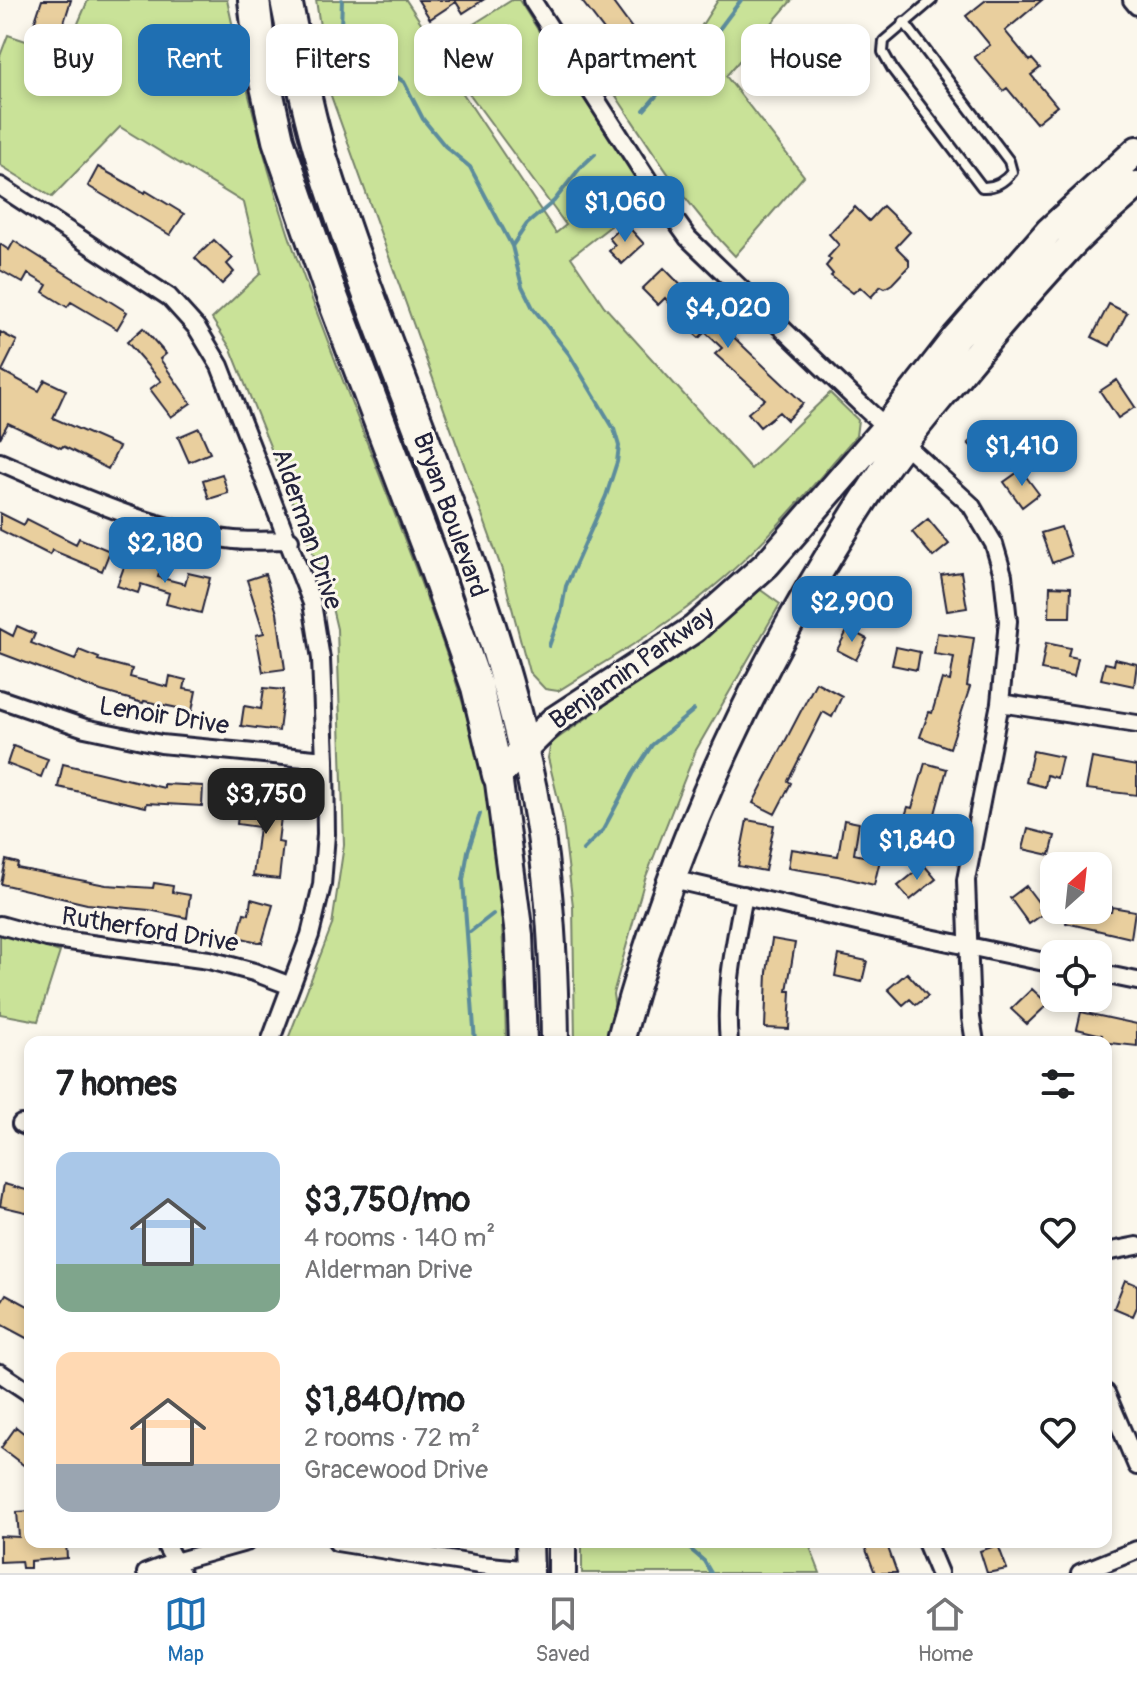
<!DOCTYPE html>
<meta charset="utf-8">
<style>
:root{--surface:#fff;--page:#f2f2f2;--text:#202124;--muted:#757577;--line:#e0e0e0;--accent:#1f6fb2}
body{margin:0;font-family:Pangolin,sans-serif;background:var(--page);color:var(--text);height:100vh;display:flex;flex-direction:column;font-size:30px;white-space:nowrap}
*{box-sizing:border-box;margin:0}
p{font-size:26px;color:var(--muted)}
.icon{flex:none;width:44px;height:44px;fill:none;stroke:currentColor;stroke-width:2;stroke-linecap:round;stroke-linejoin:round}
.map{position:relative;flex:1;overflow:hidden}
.details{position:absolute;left:24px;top:1036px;width:1088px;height:512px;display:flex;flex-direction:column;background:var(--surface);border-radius:16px;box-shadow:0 4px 12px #0003}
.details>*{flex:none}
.banner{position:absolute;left:24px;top:24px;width:1090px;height:72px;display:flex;gap:16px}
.needle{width:52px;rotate:27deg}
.buttons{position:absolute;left:1040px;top:852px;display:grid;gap:16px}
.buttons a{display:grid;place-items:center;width:72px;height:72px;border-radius:16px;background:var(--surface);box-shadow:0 4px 12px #0003;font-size:40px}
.price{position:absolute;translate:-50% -68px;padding:0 18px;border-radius:16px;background:var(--accent);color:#fff;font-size:26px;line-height:52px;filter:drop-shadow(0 2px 4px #0008)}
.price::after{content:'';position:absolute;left:50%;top:48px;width:24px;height:18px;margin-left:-12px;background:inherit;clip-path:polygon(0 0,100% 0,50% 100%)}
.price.current{background:#222;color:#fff}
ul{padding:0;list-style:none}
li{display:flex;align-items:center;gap:24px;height:200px;padding:0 32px}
li span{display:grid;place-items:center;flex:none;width:224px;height:160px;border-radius:16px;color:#555}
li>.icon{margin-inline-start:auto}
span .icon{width:96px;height:96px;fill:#fffc;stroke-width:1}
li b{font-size:34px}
h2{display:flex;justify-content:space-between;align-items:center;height:96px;padding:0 32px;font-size:34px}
.pill{padding:0 28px;border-radius:16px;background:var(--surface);box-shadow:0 4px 12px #0003;font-size:28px;line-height:72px}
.pill.current{background:var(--accent);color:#fff}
.dock{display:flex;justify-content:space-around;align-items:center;height:112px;border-top:2px solid var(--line);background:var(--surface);font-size:22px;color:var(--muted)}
.dock a{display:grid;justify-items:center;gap:4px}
.dock .current{color:var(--accent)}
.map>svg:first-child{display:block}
.green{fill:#c9e298;stroke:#76826a;stroke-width:2;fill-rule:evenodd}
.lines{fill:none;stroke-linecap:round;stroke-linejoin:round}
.stream{stroke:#5c8c9c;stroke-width:4}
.building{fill:#e9cf9e;stroke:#22223b;stroke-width:2}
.service-casing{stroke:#22223b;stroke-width:14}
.minor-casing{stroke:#22223b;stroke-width:22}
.primary-casing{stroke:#22223b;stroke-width:32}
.trunk-casing{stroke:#22223b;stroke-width:32}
.motorway-casing{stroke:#22223b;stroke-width:36}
.service{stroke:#fbf7ec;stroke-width:8}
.minor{stroke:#fbf7ec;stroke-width:16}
.primary{stroke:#fbf7ec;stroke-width:26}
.trunk{stroke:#fbf7ec;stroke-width:26}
.motorway{stroke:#fbf7ec;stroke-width:30}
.labels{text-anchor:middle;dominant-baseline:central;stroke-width:6;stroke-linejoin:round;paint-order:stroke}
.street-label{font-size:26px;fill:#22223b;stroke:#fbf7ec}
</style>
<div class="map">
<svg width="1137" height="1573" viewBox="0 0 1137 1573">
<rect width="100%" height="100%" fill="#fbf7ec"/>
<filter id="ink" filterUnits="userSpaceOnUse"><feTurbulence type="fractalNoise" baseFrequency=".0125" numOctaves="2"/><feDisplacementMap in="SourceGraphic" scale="16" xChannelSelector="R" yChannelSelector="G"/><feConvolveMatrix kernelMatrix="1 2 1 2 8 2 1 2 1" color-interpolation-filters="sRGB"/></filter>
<g filter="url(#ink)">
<!-- green -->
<path class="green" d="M88 0H227C247 92 268 179 300 267 340 377 385 485 425 594 445 649 465 704 479 760 502 853 504 948 506 1042H296L288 1039 332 925 344 845 337 629 328 591 231 349 212 319 261 273 244 203 120 127 52 197 0 165V56L8 35 65 54Z
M316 0H406L437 47 512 0H519L540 33 542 32 648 197 571 257 604 306 751 469 830 393 858 420 856 436C810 488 766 544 712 588 665 628 610 658 558 691L545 689 529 672 502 570 330 93ZM466 89 566 225 556 233 462 92Z
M718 0H792L726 76 804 176 735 256C687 207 652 150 614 93L693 39Z
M758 588 780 604 696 750 645 879 613 994 616 1016 609 1042H575L573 906 562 815 548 758 551 743 702 637Z
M0 933 60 952 38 1021 0 1014Z
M582 1542H808L820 1573H582Z"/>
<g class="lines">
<!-- stream -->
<path class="stream" d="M342 0 341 28 347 47 366 62 387 70 404 82 423 119 445 146 470 167 512 246 522 286 533 308 569 354 614 429 619 446 617 462 606 496 566 586 561 613 549 646
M644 110 672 78 708 44 741 0
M512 246 527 224 554 201 580 168 595 154
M583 850 603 830 633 774 652 745 694 710
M470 932 493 914
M475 1042 463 880 468 851 480 814
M682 1542 704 1561 711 1573"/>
</g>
<!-- building -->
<path class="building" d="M42 0H71L61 32 34 24Z
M418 0H483L463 13 456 2 430 19Z
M581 0H611L642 42 636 45 646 60 629 71 608 40 610 38Z
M986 0H1042L1005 31 1030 61 1032 59 1040 68 1031 75 1057 106 1036 123 1007 88 1003 91 974 57 990 45 966 16Z
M98 167 145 193 146 191 184 214 170 235 88 186Z
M883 206 910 232 896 247 909 260V266L892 284 885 288 881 286 871 297 860 287 853 293 831 276 833 274 826 266 831 260 828 257 839 245 829 234 855 207 869 221Z
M625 223 644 244 622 264 609 251 615 245 609 238Z
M214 240 233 258 227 264 234 272 222 284 195 258Z
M14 241 127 312 117 329 71 302 67 307 43 292 47 285 28 274 23 283 0 270V244L9 250Z
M664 268 700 305 703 302 727 325 724 328 803 403 787 420 779 412 760 427 748 413 765 399 715 354 722 348 705 332 699 338 691 331 697 324 676 304 673 307 665 298 658 305 642 289Z
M1109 304 1127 313 1110 346 1092 337Z
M143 328 166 354 160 359 191 403 171 417 150 389 161 381 127 342Z
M0 332 17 341 2 371 39 391 45 380 66 390 53 418 119 447 108 469 63 446 61 448 8 423 0 438Z
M1117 380 1135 407 1118 418 1100 391Z
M199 428 210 453 189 462 178 437Z
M983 429 1005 452 990 466 968 443Z
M1021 470 1039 494 1022 507 1004 482Z
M222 474 228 493 209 499 203 480Z
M0 513 24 525 27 519 76 544 79 538 110 551 102 571 52 550 50 555 0 530Z
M928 519 949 544 933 557 912 532Z
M1061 527 1071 556 1052 563 1041 533Z
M128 556 161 567 158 577 185 584 188 573 210 578 201 613 166 604 169 593 141 584 138 593 117 586Z
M961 572 967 608 947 611 941 575Z
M265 574 277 613 285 669 263 672 256 635 264 633 247 580Z
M1050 586 1071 587 1070 617H1049Z
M17 626 35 634 31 643 75 660 79 650 99 658 98 660 132 669 130 677 168 687 170 676 186 680 184 689 196 691 192 711 144 701 143 703 101 691 0 653V629L13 636Z
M848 629 867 639 856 660 837 650Z
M937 633 974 638 967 686 970 687 950 748 920 737 929 712 932 713 942 679 950 681 954 657 934 654Z
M1046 643 1070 648 1068 656 1078 658 1074 676 1041 670Z
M896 647 920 652 917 670 892 665Z
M1115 659 1137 664 1134 686 1101 679 1105 663 1114 665Z
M816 682 842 696 832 717 823 712 788 781 791 783 775 814 753 803Z
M264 688 284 690 279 731 241 726 244 706 261 709Z
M13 746 48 759 41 777 7 764Z
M1033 751 1062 757 1057 778 1047 775 1045 787 1026 782Z
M1092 758 1137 766V795L1086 789Z
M925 763 947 769 928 840 900 831 908 807 912 808Z
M63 764 164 788V784L203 786 202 806 147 803 146 807 58 787Z
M262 797 283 800 278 842 283 843 279 879 253 876 259 827 237 824 239 807 261 810Z
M747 820 774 825 765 871 738 866Z
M844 820 859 823 854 854 880 860 874 885 838 876 788 868 791 849 838 856Z
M1028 829 1055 836 1050 855 1023 849Z
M6 860 18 863 17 868 106 885 153 888 154 883 173 886 172 892 190 895 187 918 149 910 87 904 1 884Z
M924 865 936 879 910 900 898 886Z
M1026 886 1041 906 1039 909 1043 914 1029 924 1010 898Z
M251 899 273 905 262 943 238 937 244 913 249 914Z
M1112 907 1135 911 1131 938 1066 923 1069 910 1111 912Z
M772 939 795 943 787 991H791L789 1029 765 1028 767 972Z
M839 955 867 961 862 982 835 976Z
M907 973 928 996 916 1005 910 999 903 1005 888 989Z
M1032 989 1048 1004 1027 1024 1011 1009Z
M1081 1012 1137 1024V1046L1100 1042 1102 1035 1077 1029Z
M4 1184 30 1191V1213L0 1206Z
M1125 1280 1137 1285V1307L1133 1316 1114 1308Z
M6 1294 30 1307V1340L0 1324V1304Z
M16 1427 30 1438V1470L1 1448Z
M30 1511V1542H66L67 1558 30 1561V1568H22L21 1561 0 1562V1536L19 1537 17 1512Z
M863 1542H886L897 1573H875Z
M998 1545 1007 1569 987 1573 980 1551Z"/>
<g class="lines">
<!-- service casing -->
<g class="service-casing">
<path id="service" d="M904 22 1009 161 1012 172C1004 182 995 188 982 187L893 70 883 52 884 41 932 0"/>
</g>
<!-- minor casing -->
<g class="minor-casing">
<path id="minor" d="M532 0 663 203 688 238 866 409 971 505 994 544 1003 575 1008 621 1000 703 966 880 971 1018 975 1042
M1132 0 1137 6
M0 186 169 297 197 328 220 366 312 603 321 659 325 760 326 834 322 885 310 935 270 1042
M0 462C75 494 152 531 234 540 252 542 271 540 290 540
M0 699 85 728 161 744 325 760
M1000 703 1137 724
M672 879 887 929 1054 964
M0 925 47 938 209 960 254 972 291 986
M1098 973 1137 981
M729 1042C724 992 735 944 744 895
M21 1124 30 1128
M1106 1252 1137 1246
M0 1373 30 1393
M1106 1393 1137 1466
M164 1542 181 1573
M337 1542 480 1565 530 1570
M926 1542 939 1573
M146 1573 175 1562 246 1542
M1080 1573 1137 1550"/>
</g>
<!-- primary casing -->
<g class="primary-casing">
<path id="primary" d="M498 775 553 721 694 629 767 564 886 427 956 337 1049 231 1137 150
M620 1042C673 840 765 647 881 474 901 444 925 416 948 388 986 341 1025 295 1066 251 1088 227 1113 207 1137 185"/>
</g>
<!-- trunk casing -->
<g class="trunk-casing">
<path id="trunk" d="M524 749C548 845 554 944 555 1042
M498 775 519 935 523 1042
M529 1542 530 1573
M562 1573V1542"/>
</g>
<!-- motorway casing -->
<g class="motorway-casing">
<path id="motorway" d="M254 0 262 68 278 140 330 291 434 565 477 687 498 775
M286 0C297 53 306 108 322 159 384 358 477 546 524 749"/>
</g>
<!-- service -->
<use href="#service" class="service"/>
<!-- minor -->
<use href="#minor" class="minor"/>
<!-- primary -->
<use href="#primary" class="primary"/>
<!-- trunk -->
<use href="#trunk" class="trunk"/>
<!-- motorway -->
<use href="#motorway" class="motorway"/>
</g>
</g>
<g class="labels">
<!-- street labels -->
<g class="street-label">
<text transform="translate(450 515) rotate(70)">Bryan Boulevard</text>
<text transform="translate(307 529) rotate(71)">Alderman Drive</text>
<text transform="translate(632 668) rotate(-35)">Benjamin Parkway</text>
<text transform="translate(164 716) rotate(9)">Lenoir Drive</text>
<text transform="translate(150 930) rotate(9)">Rutherford Drive</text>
</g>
</g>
</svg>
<div class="buttons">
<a><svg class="needle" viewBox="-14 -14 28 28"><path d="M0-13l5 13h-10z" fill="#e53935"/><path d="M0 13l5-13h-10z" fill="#757577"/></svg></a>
<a><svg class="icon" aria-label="locate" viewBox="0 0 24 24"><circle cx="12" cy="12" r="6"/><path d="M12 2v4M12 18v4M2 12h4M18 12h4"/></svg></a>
</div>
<b class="price" style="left:625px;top:244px">$1,060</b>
<b class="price" style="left:728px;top:350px">$4,020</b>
<b class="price" style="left:1022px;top:488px">$1,410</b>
<b class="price" style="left:165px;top:585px">$2,180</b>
<b class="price" style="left:852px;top:644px">$2,900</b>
<b class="price current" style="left:266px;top:836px">$3,750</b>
<b class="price" style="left:917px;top:882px">$1,840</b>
<div class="banner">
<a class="pill">Buy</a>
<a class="pill current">Rent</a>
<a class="pill">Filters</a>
<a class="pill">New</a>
<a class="pill">Apartment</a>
<a class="pill">House</a>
</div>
<section class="details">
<h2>7 homes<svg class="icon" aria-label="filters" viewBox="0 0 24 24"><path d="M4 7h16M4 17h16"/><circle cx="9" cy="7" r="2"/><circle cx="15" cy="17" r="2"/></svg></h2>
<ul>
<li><span style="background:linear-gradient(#a9c7e8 70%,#7fa58c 0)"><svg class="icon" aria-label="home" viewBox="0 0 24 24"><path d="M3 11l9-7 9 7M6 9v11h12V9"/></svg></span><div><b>$3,750/mo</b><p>4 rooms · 140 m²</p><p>Alderman Drive</p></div><svg class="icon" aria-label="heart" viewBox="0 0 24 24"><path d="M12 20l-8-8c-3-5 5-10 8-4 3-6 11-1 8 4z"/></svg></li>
<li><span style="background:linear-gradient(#ffd9b3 70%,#9aa5b1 0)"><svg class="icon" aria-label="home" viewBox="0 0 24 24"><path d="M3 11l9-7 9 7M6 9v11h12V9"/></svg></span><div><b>$1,840/mo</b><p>2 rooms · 72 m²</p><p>Gracewood Drive</p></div><svg class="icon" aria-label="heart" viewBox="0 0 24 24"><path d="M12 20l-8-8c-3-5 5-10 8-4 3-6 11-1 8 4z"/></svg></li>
</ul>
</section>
</div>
<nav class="dock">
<a class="current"><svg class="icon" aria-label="map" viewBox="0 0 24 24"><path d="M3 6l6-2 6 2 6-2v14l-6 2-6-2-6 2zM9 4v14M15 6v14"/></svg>Map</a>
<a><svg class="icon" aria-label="saved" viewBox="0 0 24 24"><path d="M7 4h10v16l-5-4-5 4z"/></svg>Saved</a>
<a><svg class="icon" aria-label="home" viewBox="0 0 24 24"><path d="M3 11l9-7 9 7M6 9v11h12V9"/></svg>Home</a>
</nav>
